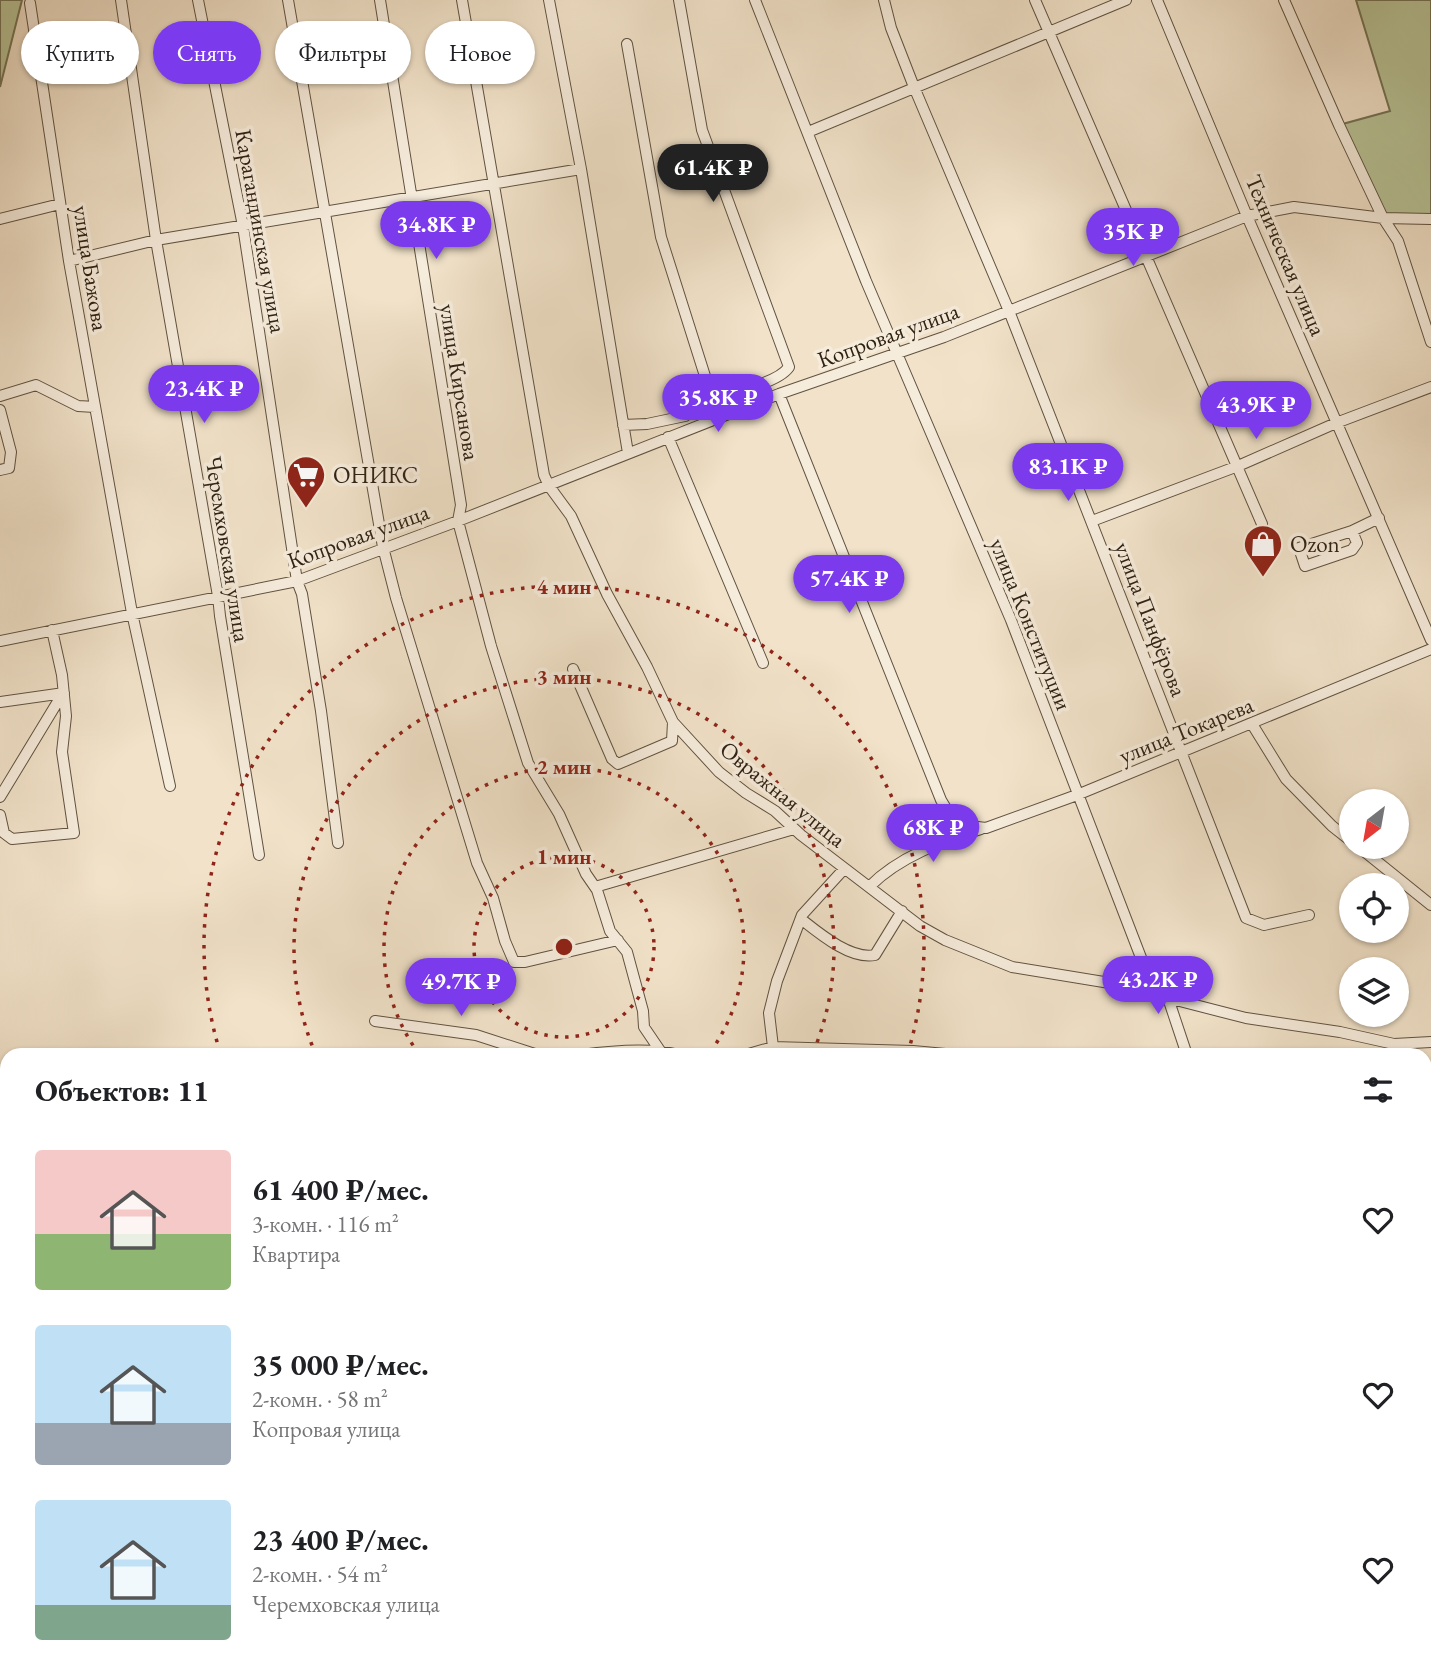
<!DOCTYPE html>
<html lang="ru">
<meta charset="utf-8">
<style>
:root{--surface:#fff;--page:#f2f2f2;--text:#202124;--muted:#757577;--accent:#7c3aed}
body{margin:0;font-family:"EB Garamond",serif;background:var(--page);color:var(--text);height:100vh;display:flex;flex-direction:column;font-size:26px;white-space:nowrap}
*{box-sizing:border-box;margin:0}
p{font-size:23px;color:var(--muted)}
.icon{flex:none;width:38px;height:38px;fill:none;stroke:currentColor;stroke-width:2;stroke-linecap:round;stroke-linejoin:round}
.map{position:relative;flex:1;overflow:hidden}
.details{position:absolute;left:0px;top:1048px;width:1432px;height:625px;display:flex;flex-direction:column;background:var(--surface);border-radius:21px 21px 0 0;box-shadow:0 2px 5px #0004}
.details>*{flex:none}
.hud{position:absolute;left:21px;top:21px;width:700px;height:63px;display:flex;gap:14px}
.needle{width:46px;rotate:211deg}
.controls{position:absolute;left:1339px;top:789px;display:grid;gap:14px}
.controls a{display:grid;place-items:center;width:70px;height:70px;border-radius:50%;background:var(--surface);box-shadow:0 2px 5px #0004;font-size:35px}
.price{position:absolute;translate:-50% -60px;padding:0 16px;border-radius:24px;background:var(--accent);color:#fff;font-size:23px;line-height:46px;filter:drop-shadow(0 2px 4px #0008)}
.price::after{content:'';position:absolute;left:50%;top:42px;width:21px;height:16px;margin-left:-10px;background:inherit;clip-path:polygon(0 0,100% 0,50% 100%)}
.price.selected{background:#222;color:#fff}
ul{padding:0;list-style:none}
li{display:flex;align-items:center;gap:21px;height:175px;padding:0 35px}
li span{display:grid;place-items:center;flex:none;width:196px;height:140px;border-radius:7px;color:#555}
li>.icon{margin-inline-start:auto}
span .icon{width:84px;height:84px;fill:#fffc;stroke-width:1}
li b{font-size:30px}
h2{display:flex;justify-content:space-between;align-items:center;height:84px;padding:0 35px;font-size:30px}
.tag{padding:0 24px;border-radius:32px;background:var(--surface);box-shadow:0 2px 5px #0004;font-size:24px;line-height:63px}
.tag.selected{background:var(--accent);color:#fff}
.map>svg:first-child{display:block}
.green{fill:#b8c498;stroke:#747356;stroke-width:2}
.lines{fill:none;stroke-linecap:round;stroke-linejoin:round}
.minor-casing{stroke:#605240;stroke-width:12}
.minor{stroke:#f6ecdc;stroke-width:10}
.ring{fill:none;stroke:#8f2418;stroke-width:3.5;stroke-dasharray:3.5 7}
.labels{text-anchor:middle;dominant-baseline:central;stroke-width:7;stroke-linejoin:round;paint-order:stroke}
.street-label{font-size:23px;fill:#302213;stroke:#f6ecdc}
.poi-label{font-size:23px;fill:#302213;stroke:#f6ecdc;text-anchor:start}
.centre{fill:#8f2418;stroke:#f6ecdc;stroke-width:3.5}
.ring-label{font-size:21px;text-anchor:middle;font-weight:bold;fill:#8f2418;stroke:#f6ecdc;stroke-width:7;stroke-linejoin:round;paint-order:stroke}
</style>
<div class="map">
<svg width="1431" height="1672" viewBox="0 0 1431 1672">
<rect width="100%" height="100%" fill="#f1e2c9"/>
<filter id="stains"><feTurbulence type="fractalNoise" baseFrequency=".00286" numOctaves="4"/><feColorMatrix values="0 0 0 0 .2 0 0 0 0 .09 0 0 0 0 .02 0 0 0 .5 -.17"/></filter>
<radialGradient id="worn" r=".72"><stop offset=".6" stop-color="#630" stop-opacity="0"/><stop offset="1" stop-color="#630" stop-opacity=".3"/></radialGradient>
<!-- green -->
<path class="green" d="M0 0H22L0 87Z
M1356 0H1431V219L1383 218 1339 125 1390 111Z"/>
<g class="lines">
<!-- minor casing -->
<g class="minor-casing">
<path id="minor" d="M121 0 156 240 218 596 220 616 259 855
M198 0 243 226 297 581 302 594 321 711 338 843
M288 0 383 547 396 598 477 863 493 898 505 941 514 962H525L618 940
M380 0 461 505 458 521 491 646 528 763 559 814 586 874 597 890 610 931 627 952 643 1011 644 1027 661 1052
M462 0 544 475 549 486 571 516 607 594 647 667 673 722 672 741 618 764 612 759 573 669
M549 0 581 169 628 453
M679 0 702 130 789 367C777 384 731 392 711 395
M755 0 866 281 1011 620 1145 968 1131 991
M884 0 891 28 914 87 1009 311 1246 918 1264 925 1309 915
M1035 0 1262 524
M1157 0 1247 216 1431 640
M1284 0 1339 125 1383 218 1398 241 1431 342
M30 3 69 261 132 613 170 786
M808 132 1126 0
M0 219 60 204
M69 261 156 240 581 169
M779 394 941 800 953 820 961 825 986 828 1077 795 1431 649
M0 396 36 385 78 406 95 407
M0 410 11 452 9 468 0 470
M623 425 647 424 685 416 711 395 661 237 627 44
M668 437 763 663
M1092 521 1238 466 1336 423 1431 387
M1352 531 1357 543 1352 550 1305 566 1299 548 1352 531 1379 518
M0 641 297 581 458 521 779 394 944 337 1247 216 1294 207 1383 218 1431 219
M0 702 64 693
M673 722 719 772 746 793 775 811 801 835 920 926 945 940 1012 967 1122 985 1131 991 1168 998 1246 1018 1340 1032 1394 1044 1431 1042
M1252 724 1286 779 1332 826 1351 841
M0 797 63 693
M0 815 4 833 12 839 74 833 62 752 66 716 62 675 52 630
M1359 847 1431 905
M870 886C899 857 942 841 981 829
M595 887 794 829
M801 919C820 934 851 960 875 955L902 911
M1145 968 1168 998 1187 1055
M375 1021 476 1035 538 1055
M773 1047 769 1013 777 981 802 915 844 869
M581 1055C610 1051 651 1047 679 1055
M745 1055 773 1047 913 1051 956 1055
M0 1087 7 1088
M1424 1112H1431
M1424 1183 1431 1182
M1424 1295 1431 1294
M0 1338 7 1304"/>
</g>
<!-- minor -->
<use href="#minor" class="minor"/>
</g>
<!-- distance rings -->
<g class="ring">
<circle cx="564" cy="947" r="90"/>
<path d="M419 1054A180 180 0 1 1 709 1054"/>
<path d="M316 1055A270 270 0 1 1 812 1055"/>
<path d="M220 1052A360 360 0 1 1 908 1052"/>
</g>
<!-- icons -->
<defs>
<g id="supermarket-pin" transform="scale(2.0125)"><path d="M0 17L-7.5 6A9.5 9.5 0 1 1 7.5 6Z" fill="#8f2418" stroke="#f6ecdc"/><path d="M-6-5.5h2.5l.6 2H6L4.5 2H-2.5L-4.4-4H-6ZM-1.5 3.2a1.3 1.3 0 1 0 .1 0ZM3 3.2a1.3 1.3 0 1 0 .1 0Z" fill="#fff"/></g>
<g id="shop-pin" transform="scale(2.0125)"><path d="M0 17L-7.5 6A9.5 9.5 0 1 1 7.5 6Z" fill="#8f2418" stroke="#f6ecdc"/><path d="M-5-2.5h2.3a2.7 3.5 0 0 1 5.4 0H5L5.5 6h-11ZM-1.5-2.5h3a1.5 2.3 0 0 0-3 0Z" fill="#fff"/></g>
</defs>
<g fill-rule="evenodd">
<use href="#supermarket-pin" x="306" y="475"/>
<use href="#shop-pin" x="1263" y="544"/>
</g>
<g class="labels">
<!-- street labels -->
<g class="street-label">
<text transform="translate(261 231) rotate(80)">Карагандинская улица</text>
<text transform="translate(1286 255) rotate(67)">Техническая улица</text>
<text transform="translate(91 268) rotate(81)">улица Бажова</text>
<text transform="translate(888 335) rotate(-20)">Копровая улица</text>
<text transform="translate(460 382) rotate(81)">улица Кирсанова</text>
<text transform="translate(358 536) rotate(-20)">Копровая улица</text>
<text transform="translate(228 549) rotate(81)">Черемховская улица</text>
<text transform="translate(1151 619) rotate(69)">улица Панфёрова</text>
<text transform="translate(1031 624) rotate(68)">улица Конституции</text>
<text transform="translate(1186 730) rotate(-22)">улица Токарева</text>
<text transform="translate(783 794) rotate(39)">Овражная улица</text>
</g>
<!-- poi labels -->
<g class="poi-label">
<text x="333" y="475">ОНИКС</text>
<text x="1290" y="544">Ozon</text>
</g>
</g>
<circle cx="564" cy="947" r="10" class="centre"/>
<g class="ring-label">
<text x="564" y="594">4 мин</text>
<text x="564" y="684">3 мин</text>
<text x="564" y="774">2 мин</text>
<text x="564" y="864">1 мин</text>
</g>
<rect width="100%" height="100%" filter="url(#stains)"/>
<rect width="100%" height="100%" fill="url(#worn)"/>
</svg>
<div class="controls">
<a><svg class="needle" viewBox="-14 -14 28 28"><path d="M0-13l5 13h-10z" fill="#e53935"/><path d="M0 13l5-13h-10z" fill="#757577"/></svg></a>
<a><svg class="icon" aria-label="locate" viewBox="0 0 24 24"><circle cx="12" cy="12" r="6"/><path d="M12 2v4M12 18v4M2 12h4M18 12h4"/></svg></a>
<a><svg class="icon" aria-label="layers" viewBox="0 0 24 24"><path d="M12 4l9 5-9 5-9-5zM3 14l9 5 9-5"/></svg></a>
</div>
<b class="price selected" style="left:713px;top:204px">61.4K ₽</b>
<b class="price" style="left:436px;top:261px">34.8K ₽</b>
<b class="price" style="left:1133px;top:268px">35K ₽</b>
<b class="price" style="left:204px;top:425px">23.4K ₽</b>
<b class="price" style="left:718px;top:434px">35.8K ₽</b>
<b class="price" style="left:1256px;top:441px">43.9K ₽</b>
<b class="price" style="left:1068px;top:503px">83.1K ₽</b>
<b class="price" style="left:849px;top:615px">57.4K ₽</b>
<b class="price" style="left:933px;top:864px">68K ₽</b>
<b class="price" style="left:1158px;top:1016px">43.2K ₽</b>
<b class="price" style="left:461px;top:1018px">49.7K ₽</b>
<div class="hud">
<a class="tag">Купить</a>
<a class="tag selected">Снять</a>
<a class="tag">Фильтры</a>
<a class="tag">Новое</a>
</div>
<section class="details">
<h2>Объектов: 11<svg class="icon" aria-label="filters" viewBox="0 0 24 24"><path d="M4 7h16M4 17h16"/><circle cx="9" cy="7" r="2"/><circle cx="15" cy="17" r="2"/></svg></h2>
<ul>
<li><span style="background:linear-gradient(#f6c9c9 60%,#8fb573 0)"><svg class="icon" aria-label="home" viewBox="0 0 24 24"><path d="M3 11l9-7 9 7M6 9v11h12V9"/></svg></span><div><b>61 400 ₽/мес.</b><p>3-комн. · 116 m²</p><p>Квартира</p></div><svg class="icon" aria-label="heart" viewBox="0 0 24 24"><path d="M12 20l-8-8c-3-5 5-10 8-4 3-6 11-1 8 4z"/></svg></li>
<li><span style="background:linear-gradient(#bfe0f5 70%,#9aa5b1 0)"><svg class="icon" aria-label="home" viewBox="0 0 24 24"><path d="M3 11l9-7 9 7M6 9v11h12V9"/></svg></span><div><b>35 000 ₽/мес.</b><p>2-комн. · 58 m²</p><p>Копровая улица</p></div><svg class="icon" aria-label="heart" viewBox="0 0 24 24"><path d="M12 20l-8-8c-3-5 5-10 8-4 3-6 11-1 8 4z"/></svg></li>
<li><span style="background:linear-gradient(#bfe0f5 75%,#7fa58c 0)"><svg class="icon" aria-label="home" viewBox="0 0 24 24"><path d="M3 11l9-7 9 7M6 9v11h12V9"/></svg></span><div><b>23 400 ₽/мес.</b><p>2-комн. · 54 m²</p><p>Черемховская улица</p></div><svg class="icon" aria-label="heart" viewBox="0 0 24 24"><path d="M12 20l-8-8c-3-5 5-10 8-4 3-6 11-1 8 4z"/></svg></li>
</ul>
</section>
</div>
